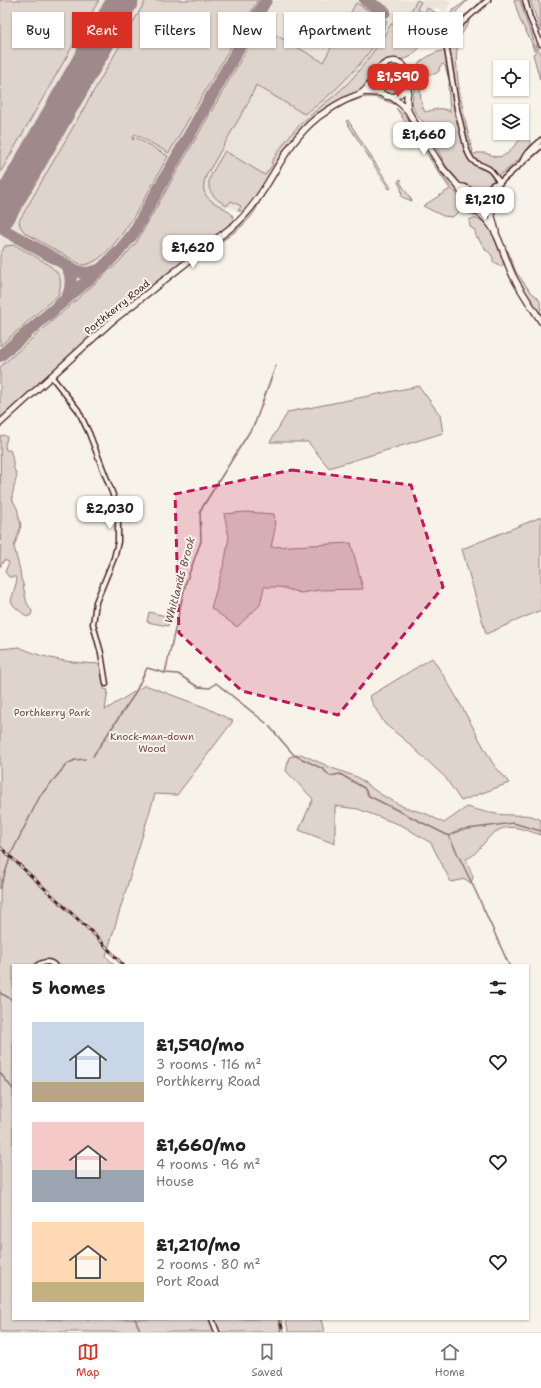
<!DOCTYPE html>
<meta charset="utf-8">
<style>
:root{--surface:#fff;--page:#f2f2f2;--text:#202124;--muted:#757577;--line:#e0e0e0;--accent:#d93025}
body{margin:0;font-family:"Shantell Sans",sans-serif;background:var(--page);color:var(--text);height:100vh;display:flex;flex-direction:column;font-size:15px;white-space:nowrap}
*{box-sizing:border-box;margin:0}
p{font-size:13px;color:var(--muted)}
.icon{flex:none;width:22px;height:22px;fill:none;stroke:currentColor;stroke-width:2;stroke-linecap:round;stroke-linejoin:round}
.map{position:relative;flex:1;overflow:hidden}
.sheet{position:absolute;left:12px;top:964px;width:517px;height:356px;display:flex;flex-direction:column;background:var(--surface);border-radius:0px;box-shadow:0 1px 3px #0004}
.sheet>*{flex:none}
.hud{position:absolute;left:12px;top:12px;width:517px;height:36px;display:flex;gap:8px}
.controls{position:absolute;left:493px;top:60px;display:grid;gap:8px}
.controls a{display:grid;place-items:center;width:36px;height:36px;border-radius:0px;background:var(--surface);box-shadow:0 1px 3px #0004;font-size:20px}
.price{position:absolute;translate:-50% -34px;padding:0 9px;border-radius:8px;background:#fff;color:#222;font-size:13px;line-height:26px;filter:drop-shadow(0 1px 2px #0008)}
.price::after{content:'';position:absolute;left:50%;top:24px;width:12px;height:9px;margin-left:-6px;background:inherit;clip-path:polygon(0 0,100% 0,50% 100%)}
.price.current{background:var(--accent);color:#fff}
ul{padding:0;list-style:none}
li{display:flex;align-items:center;gap:12px;height:100px;padding:0 20px}
li span{display:grid;place-items:center;flex:none;width:112px;height:80px;border-radius:0px;color:#555}
li>.icon{margin-inline-start:auto}
span .icon{width:48px;height:48px;fill:#fffc;stroke-width:1}
li b{font-size:17px}
h2{display:flex;justify-content:space-between;align-items:center;height:48px;padding:0 20px;font-size:17px}
.chip{padding:0 14px;border-radius:0px;background:var(--surface);box-shadow:0 1px 3px #0004;font-size:14px;line-height:36px}
.chip.current{background:var(--accent);color:#fff}
.tab-bar{display:flex;justify-content:space-around;align-items:center;height:56px;border-top:1px solid var(--line);background:var(--surface);font-size:11px;color:var(--muted)}
.tab-bar a{display:grid;justify-items:center;gap:2px}
.tab-bar .current{color:var(--accent)}
.map>svg:first-child{display:block}
.built{fill:#eae3da}
.green{fill:#ded4cc;stroke:#947a7c}
.lines{fill:none;stroke-linecap:round;stroke-linejoin:round}
.stream{stroke:#8e7275;stroke-width:1.5}
.taxiway{stroke:#a0898a;stroke-width:12}
.runway{stroke:#a0898a;stroke-width:31}
.street-casing{stroke:#4a1f2b;stroke-width:7}
.secondary-casing{stroke:#4a1f2b;stroke-width:8}
.street{stroke:#f7f3e8;stroke-width:4}
.secondary{stroke:#f7f3e8;stroke-width:5.5}
.rail-casing{stroke:#4a1f2b;stroke-width:3}
.rail{stroke:#f7f3e8;stroke-width:1.5;stroke-dasharray:4.5;stroke-linecap:butt}
.marked{fill:#c2185b;fill-opacity:0.2;stroke:#c2185b;stroke-width:3;stroke-dasharray:8 5;stroke-linejoin:round}
.labels{text-anchor:middle;dominant-baseline:central;stroke-width:4;stroke-linejoin:round;paint-order:stroke}
.street-label{font-size:10px;fill:#4a1f2b;stroke:#f7f3e8}
.park-label{font-size:10px;fill:#6f4c53;stroke:#f7f3e8}
.water-label{font-size:11px;font-style:italic;fill:#6c4950;stroke:#f7f3e8}
</style>
<div class="map">
<svg width="541" height="1332" viewBox="0 0 541 1332">
<rect width="100%" height="100%" fill="#f7f3e8"/>
<filter id="ink" filterUnits="userSpaceOnUse"><feTurbulence type="fractalNoise" baseFrequency=".025" numOctaves="2"/><feDisplacementMap in="SourceGraphic" scale="8" xChannelSelector="R" yChannelSelector="G"/><feConvolveMatrix kernelMatrix="1 2 1 2 8 2 1 2 1" color-interpolation-filters="sRGB"/></filter>
<g filter="url(#ink)">
<!-- built -->
<path class="built" d="M0 0H452L445 12 436 7 427 23 384 58 340 98 291 138 237 211 228 206 225 210 0 416Z"/>
<!-- green -->
<path class="green" d="M0 0H99L0 173Z
M146 0H258L169 153 135 134 132 139 133 140 135 137 168 156C153 182 114 265 82 265L25 233 20 226 19 221Z
M417 0 421 2 417 9 424 13 427 8 438 14 440 21 433 35 410 57 404 59H388L381 62 375 67 366 86 362 90 342 99 303 128 286 147 264 185 247 209 242 211H238L241 206 231 201 227 206C196 188 211 176 225 151L265 175 273 164 271 163C281 147 291 132 305 120 318 108 333 98 345 86 363 68 378 46 391 24H392L396 26 395 31 398 36 403 37 407 33 410 35 414 26 411 23 414 18 410 16 408 21 411 23 409 26 405 22Z
M466 0H468L447 21 454 8V10C457 6 464 4 466 0Z
M481 0H491L473 16 456 26 458 20C464 16 478 6 481 0Z
M514 0H520L527 23 535 43 533 44 536 50 534 51 531 41 520 20Z
M530 0H538L540 4 541 32Z
M356 3 387 21C378 50 330 99 304 114L256 85 248 103 206 176C194 207 231 202 234 220L233 224 114 316 76 350 75 348 72 350 74 352 0 419V367L119 262 136 243 260 26 323 62Z
M468 22 469 23 457 41 459 43C450 59 467 132 473 151L472 152 475 155 476 153H485L496 157 503 156 508 153 524 135 529 140 531 144C525 155 507 172 497 176L492 173 491 176 495 180 492 183 483 188 482 186 473 190 469 186 460 184C457 177 451 173 447 167 442 160 440 153 436 147 432 139 423 132 424 122 417 118 413 110 412 101L419 63C427 57 432 53 442 51L446 54 451 77 449 79 445 66 443 64 440 66 439 71 435 74H420C420 86 419 101 425 112 434 110 442 106 450 112L448 85 450 84 452 86 458 123 463 142 471 161 479 167 480 168 488 169 472 158 463 139 451 56C448 38 451 31 468 22Z
M536 44 541 54 540 80 533 54 537 51Z
M377 80a14 14 0 1 1 28 0a14 14 0 1 1-28 0Z
M365 95C375 94 391 99 400 106 378 99 373 92 351 102L350 100Z
M396 108 405 116 409 118 432 156 430 157V159L433 160 445 179 459 197 462 205 458 213 452 217 443 216 423 206 450 189Z
M348 120 391 188 389 189 346 121Z
M400 179 402 180 400 182 412 201 402 197 401 188 398 182Z
M472 203a6 6 0 1 1 12 0a6 6 0 1 1-12 0Z
M259 203C252 221 234 233 219 243V241L240 224Z
M474 218 485 222 486 221 493 234 503 262 504 264 500 267 498 264 493 262C494 258 490 251 485 250V248L479 240V238L476 237 475 230 470 227 469 220Z
M15 245C26 252 58 266 60 279 61 284 60 290 58 295L0 346V255L5 246Z
M506 249 508 251 516 272 530 291 537 297 540 301 541 316 518 281Z
M419 386 440 415 443 433 329 468 308 442H270L288 412Z
M4 435 7 437 5 446 6 450H10C14 458 12 469 17 475L12 496 13 501 17 508 21 526 14 547 20 570 21 579 23 584 25 595 27 603 32 611 31 615 27 617 14 606 11 601 17 580 16 577H9L5 572 9 562 4 560 0 567 1 514 0 436Z
M246 512 274 514 275 529 271 547 351 543 363 589 319 590 301 593 280 587H264L260 605 237 627 211 608 225 560 229 537 224 514Z
M541 517V610L486 634 462 549Z
M149 612 170 617 168 626 147 622Z
M19 647C48 660 70 663 102 664L104 689 108 690 105 710 145 685 207 708 233 721 177 795 155 794 106 956 114 965H13V1319H278L281 1332H0V649Z
M432 658C455 691 472 727 492 762 497 770 504 775 509 783L461 801 445 777 406 741 385 724 372 703 370 696Z
M301 754 332 768 357 777 380 794 404 807 427 814 444 823 467 807C481 811 496 815 511 815 525 816 528 813 541 820V835C517 827 502 820 484 843 478 850 474 856 466 859L473 877 471 883 465 879 451 882 431 843 403 826 358 809 335 806V844L299 830 313 799 286 771 289 757Z
M285 1319H321L324 1332H289Z"/>
<g class="lines">
<!-- stream -->
<path class="stream" d="M165 673 178 674 198 687 210 688 216 683 266 723
M269 726 294 755 323 769 330 776 340 774 364 788 369 796 449 836 460 830 513 823 541 831
M93 756 134 695 147 668 165 673 186 582 201 541 200 511 255 423 276 365
M449 836 476 892 509 965
M0 888 12 852 40 796 67 764 75 760 85 759
M0 993 13 1000
M0 1073 13 1089
M135 1319 141 1332"/>
<!-- taxiway -->
<path class="taxiway" d="M365 0 385 12
M2 212C0 219 0 226 6 231L79 272 87 273 99 270
M67 266C72 276 72 287 67 298
M0 356 104 266 118 252 133 234 266 0"/>
<!-- runway -->
<path class="runway" d="M0 215 123 0"/>
<!-- street casing -->
<g class="street-casing">
<path id="street" d="M488 0C477 10 450 30 446 44L457 109 467 150C473 166 477 162 489 169 493 172 497 179 500 183
M525 0 530 18 541 44
M522 162 525 156 541 140
M481 193 494 184 499 183 541 146
M489 202 499 183
M51 376 78 410 89 433 113 495 118 519V542L114 558 96 602 93 624 101 653 106 684
M38 965C43 962 49 960 54 965
M212 1319 217 1332"/>
</g>
<!-- secondary casing -->
<g class="secondary-casing">
<path id="secondary" d="M363 92 381 93
M392 97 401 104 408 111 422 136 443 169 459 187 460 190 469 201
M408 111C408 107 406 103 407 99 407 91 411 82 408 74 398 42 354 80 384 95 394 100 401 94 408 87
M459 187C464 186 467 189 471 191 476 192 482 192 486 196 495 205 483 218 471 210L468 204 471 196 479 193
M489 205 496 232
M479 213C500 228 503 257 514 278 522 293 532 307 541 321
M0 423 112 321 237 223C271 191 280 147 318 117 328 110 338 103 350 98 354 96 360 95 363 92 368 88 371 82 374 77"/>
</g>
<!-- street -->
<use href="#street" class="street"/>
<!-- secondary -->
<use href="#secondary" class="secondary"/>
<!-- rail casing -->
<g class="rail-casing">
<path id="rail" d="M0 847 97 937 123 965
M280 1319 283 1332"/>
</g>
<!-- rail -->
<use href="#rail" class="rail"/>
</g>
</g>
<!-- marked area -->
<path class="marked" d="M292 470 411 485 443 587 338 715 242 691 179 633 175 494Z"/>
<g class="labels">
<!-- street labels -->
<g class="street-label">
<text transform="translate(117 307) rotate(-39)">Porthkerry Road</text>
</g>
<!-- park labels -->
<g class="park-label">
<text x="52" y="712">Porthkerry Park</text>
<text x="152" y="736">Knock-man-down<tspan x="152" dy="12">Wood</tspan></text>
</g>
<!-- water labels -->
<g class="water-label">
<text transform="translate(180 580) rotate(-75)">Whitlands Brook</text>
</g>
</g>
</svg>
<div class="controls">
<a><svg class="icon" aria-label="locate" viewBox="0 0 24 24"><circle cx="12" cy="12" r="6"/><path d="M12 2v4M12 18v4M2 12h4M18 12h4"/></svg></a>
<a><svg class="icon" aria-label="layers" viewBox="0 0 24 24"><path d="M12 4l9 5-9 5-9-5zM3 14l9 5 9-5"/></svg></a>
</div>
<b class="price current" style="left:398px;top:98px">£1,590</b>
<b class="price" style="left:424px;top:156px">£1,660</b>
<b class="price" style="left:485px;top:221px">£1,210</b>
<b class="price" style="left:193px;top:269px">£1,620</b>
<b class="price" style="left:110px;top:530px">£2,030</b>
<div class="hud">
<a class="chip">Buy</a>
<a class="chip current">Rent</a>
<a class="chip">Filters</a>
<a class="chip">New</a>
<a class="chip">Apartment</a>
<a class="chip">House</a>
</div>
<section class="sheet">
<h2>5 homes<svg class="icon" aria-label="filters" viewBox="0 0 24 24"><path d="M4 7h16M4 17h16"/><circle cx="9" cy="7" r="2"/><circle cx="15" cy="17" r="2"/></svg></h2>
<ul>
<li><span style="background:linear-gradient(#c9d6e8 75%,#b9a48a 0)"><svg class="icon" aria-label="home" viewBox="0 0 24 24"><path d="M3 11l9-7 9 7M6 9v11h12V9"/></svg></span><div><b>£1,590/mo</b><p>3 rooms · 116 m²</p><p>Porthkerry Road</p></div><svg class="icon" aria-label="heart" viewBox="0 0 24 24"><path d="M12 20l-8-8c-3-5 5-10 8-4 3-6 11-1 8 4z"/></svg></li>
<li><span style="background:linear-gradient(#f6c9c9 60%,#9aa5b1 0)"><svg class="icon" aria-label="home" viewBox="0 0 24 24"><path d="M3 11l9-7 9 7M6 9v11h12V9"/></svg></span><div><b>£1,660/mo</b><p>4 rooms · 96 m²</p><p>House</p></div><svg class="icon" aria-label="heart" viewBox="0 0 24 24"><path d="M12 20l-8-8c-3-5 5-10 8-4 3-6 11-1 8 4z"/></svg></li>
<li><span style="background:linear-gradient(#ffd9b3 75%,#c2b280 0)"><svg class="icon" aria-label="home" viewBox="0 0 24 24"><path d="M3 11l9-7 9 7M6 9v11h12V9"/></svg></span><div><b>£1,210/mo</b><p>2 rooms · 80 m²</p><p>Port Road</p></div><svg class="icon" aria-label="heart" viewBox="0 0 24 24"><path d="M12 20l-8-8c-3-5 5-10 8-4 3-6 11-1 8 4z"/></svg></li>
</ul>
</section>
</div>
<nav class="tab-bar">
<a class="current"><svg class="icon" aria-label="map" viewBox="0 0 24 24"><path d="M3 6l6-2 6 2 6-2v14l-6 2-6-2-6 2zM9 4v14M15 6v14"/></svg>Map</a>
<a><svg class="icon" aria-label="saved" viewBox="0 0 24 24"><path d="M7 4h10v16l-5-4-5 4z"/></svg>Saved</a>
<a><svg class="icon" aria-label="home" viewBox="0 0 24 24"><path d="M3 11l9-7 9 7M6 9v11h12V9"/></svg>Home</a>
</nav>
